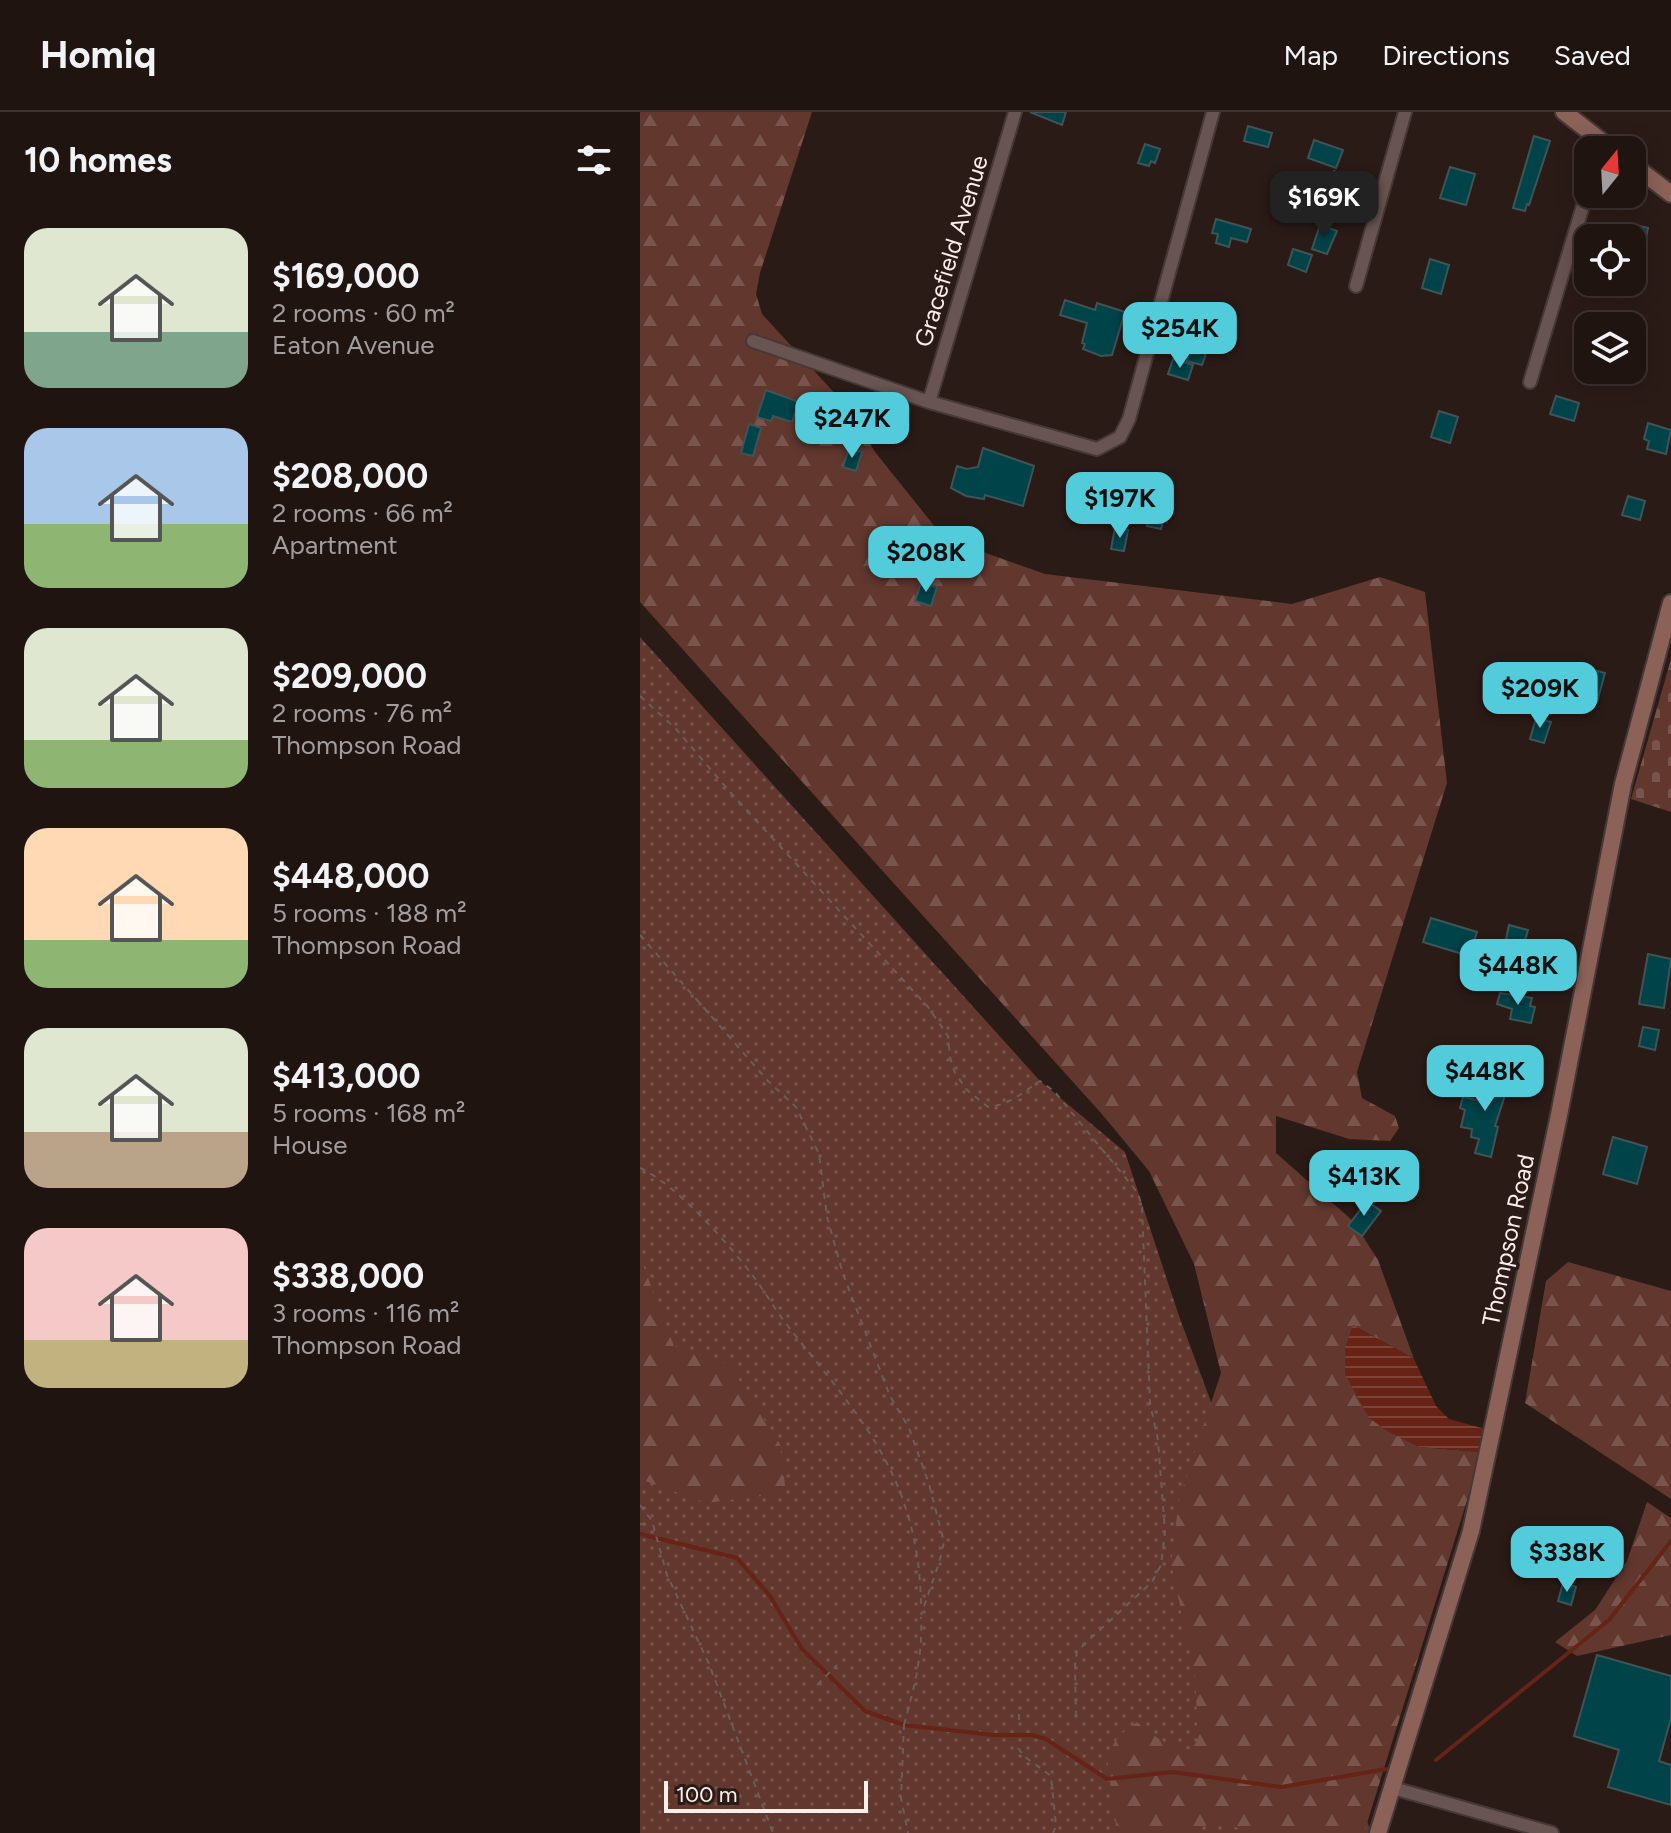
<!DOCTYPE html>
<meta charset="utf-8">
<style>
:root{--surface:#201411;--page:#281d1a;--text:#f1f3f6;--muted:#a29e9f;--line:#3d3331;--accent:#52cbda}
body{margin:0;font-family:Figtree,sans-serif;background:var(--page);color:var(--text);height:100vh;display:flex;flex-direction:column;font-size:30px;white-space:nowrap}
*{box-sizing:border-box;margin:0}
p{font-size:26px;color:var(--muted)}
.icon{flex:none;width:44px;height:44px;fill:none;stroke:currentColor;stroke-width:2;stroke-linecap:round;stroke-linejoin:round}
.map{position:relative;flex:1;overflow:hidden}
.side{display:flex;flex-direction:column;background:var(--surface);width:640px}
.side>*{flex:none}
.needle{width:52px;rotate:18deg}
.controls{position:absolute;left:934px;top:24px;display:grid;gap:16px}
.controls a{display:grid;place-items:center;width:72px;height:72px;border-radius:16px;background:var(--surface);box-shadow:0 4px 20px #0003,0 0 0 2px var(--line);font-size:40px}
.scale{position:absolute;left:24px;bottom:20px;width:204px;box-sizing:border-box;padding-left:8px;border:4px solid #fbefec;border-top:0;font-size:22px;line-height:28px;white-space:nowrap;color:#fbefec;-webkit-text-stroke:6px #2b1b17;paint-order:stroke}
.price{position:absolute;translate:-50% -68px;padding:0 18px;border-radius:16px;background:var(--accent);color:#111;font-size:26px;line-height:52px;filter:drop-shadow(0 2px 4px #0008)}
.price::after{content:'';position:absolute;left:50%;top:48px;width:24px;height:18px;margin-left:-12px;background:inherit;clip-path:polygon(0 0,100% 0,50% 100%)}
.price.active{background:#222;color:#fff}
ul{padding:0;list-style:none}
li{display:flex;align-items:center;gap:24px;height:200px;padding:0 24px}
li span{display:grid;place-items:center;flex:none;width:224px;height:160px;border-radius:24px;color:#555}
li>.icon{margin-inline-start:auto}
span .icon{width:96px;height:96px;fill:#fffc;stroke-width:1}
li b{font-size:34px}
h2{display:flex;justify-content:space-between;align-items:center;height:96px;padding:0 24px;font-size:34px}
header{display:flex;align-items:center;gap:48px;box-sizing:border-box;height:112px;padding:0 40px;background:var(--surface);border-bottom:2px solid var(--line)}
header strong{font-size:38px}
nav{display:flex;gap:44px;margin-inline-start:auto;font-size:28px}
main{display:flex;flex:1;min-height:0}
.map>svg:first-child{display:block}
.green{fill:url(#green-dots)}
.forest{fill:url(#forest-firs)}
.cemetery{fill:url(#cemetery-stones)}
.water{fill:url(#water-rules)}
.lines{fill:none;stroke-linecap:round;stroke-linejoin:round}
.stream{stroke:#662316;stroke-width:4}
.building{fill:#004349;stroke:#3e5457;stroke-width:2}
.street-casing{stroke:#463837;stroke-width:16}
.secondary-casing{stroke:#463837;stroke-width:20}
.path{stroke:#6c5d59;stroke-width:2;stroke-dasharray:6 6;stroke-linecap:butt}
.street{stroke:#685450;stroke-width:12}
.secondary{stroke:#8b6158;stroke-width:16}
.labels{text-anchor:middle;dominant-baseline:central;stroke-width:7;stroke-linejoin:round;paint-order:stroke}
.street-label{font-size:24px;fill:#fbefec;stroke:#2b1b17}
</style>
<header>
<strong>Homiq</strong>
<nav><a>Map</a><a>Directions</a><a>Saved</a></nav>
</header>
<main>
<section class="side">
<h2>10 homes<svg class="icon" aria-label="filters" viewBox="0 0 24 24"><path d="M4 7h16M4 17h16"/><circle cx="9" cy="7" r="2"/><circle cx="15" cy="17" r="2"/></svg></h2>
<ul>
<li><span style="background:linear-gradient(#dfe7d0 65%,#7fa58c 0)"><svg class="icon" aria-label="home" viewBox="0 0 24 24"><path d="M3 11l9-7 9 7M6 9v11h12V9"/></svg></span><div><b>$169,000</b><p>2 rooms · 60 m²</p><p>Eaton Avenue</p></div></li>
<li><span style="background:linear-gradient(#a9c7e8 60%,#8fb573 0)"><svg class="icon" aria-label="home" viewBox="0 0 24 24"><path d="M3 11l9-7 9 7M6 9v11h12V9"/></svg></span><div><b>$208,000</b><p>2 rooms · 66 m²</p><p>Apartment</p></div></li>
<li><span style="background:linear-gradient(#dfe7d0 70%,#8fb573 0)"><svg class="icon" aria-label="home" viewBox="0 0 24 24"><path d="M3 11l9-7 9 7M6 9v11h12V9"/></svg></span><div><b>$209,000</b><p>2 rooms · 76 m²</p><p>Thompson Road</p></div></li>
<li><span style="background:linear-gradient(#ffd9b3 70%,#8fb573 0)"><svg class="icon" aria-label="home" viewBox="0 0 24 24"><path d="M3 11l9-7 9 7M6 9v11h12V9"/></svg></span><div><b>$448,000</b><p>5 rooms · 188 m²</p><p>Thompson Road</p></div></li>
<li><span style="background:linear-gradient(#dfe7d0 65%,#b9a48a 0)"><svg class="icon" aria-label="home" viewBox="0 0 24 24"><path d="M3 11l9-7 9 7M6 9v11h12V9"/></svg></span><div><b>$413,000</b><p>5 rooms · 168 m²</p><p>House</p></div></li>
<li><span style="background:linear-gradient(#f6c9c9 70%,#c2b280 0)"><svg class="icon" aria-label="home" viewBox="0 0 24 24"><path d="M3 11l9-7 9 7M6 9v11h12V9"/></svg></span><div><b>$338,000</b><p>3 rooms · 116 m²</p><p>Thompson Road</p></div></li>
</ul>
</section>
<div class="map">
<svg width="1031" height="1721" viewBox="0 0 1031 1721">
<defs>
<pattern id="green-dots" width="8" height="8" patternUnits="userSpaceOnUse" patternTransform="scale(2)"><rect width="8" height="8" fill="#61372e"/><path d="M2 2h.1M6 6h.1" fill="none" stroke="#79544c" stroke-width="1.8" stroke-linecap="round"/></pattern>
<pattern id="forest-firs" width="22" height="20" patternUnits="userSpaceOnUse" patternTransform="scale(2)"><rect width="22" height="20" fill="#61372e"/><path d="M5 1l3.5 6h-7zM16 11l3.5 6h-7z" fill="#79544c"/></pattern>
<pattern id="cemetery-stones" width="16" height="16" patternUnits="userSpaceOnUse" patternTransform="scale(2)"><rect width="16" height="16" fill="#61372e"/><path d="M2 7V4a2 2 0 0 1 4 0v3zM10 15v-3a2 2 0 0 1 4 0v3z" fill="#79544c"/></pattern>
<pattern id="water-rules" width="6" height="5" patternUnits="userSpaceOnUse" patternTransform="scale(2)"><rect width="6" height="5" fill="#662316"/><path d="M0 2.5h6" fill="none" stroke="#7d4338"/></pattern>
</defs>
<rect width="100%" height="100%" fill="#2b1b17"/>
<!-- green -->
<path class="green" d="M0 525 400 969 485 1040 539 1204 730 1717 729 1721H0Z"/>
<!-- forest -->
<path class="forest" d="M0 0H172L120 161 116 182 122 202 211 299 235 340 304 426 405 462 652 492 740 465 785 480 807 671 717 960 722 986 755 1004 759 1016 750 1029 709 1027 636 1004V1041L713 1109 738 1148 774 1247 713 1213 779 1335 842 1340 724 1721H615L578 1710 538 1721H475C482 1675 443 1645 497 1610 514 1623 530 1639 552 1637L558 1627 555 1565 531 1451 539 1387 581 1261 554 1152 509 1059 461 1001 0 490Z
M0 1145 34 1234 89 1252 140 1332 146 1381 66 1391 0 1367Z
M928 1150 1031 1179V1387L885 1291 906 1169Z
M1007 1390 1031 1406V1523L937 1544 915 1530 955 1498 987 1449Z"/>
<!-- cemetery -->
<path class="cemetery" d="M1031 547V700L991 687Z"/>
<!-- water -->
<path class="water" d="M713 1213 774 1247 796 1294 809 1307 849 1318 842 1340 779 1335 747 1319 729 1306 705 1262V1236Z"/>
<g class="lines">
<!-- stream -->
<path class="stream" d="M0 1422 97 1446 130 1484 162 1537 225 1599 264 1613 353 1623H391L406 1627 467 1667 533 1660 641 1675 747 1657
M796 1648 969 1508 1031 1429"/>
</g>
<!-- building -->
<path class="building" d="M390 0H426L422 13Z
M608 14 632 21 628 35 604 29Z
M894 24 910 29 889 93 887 92 885 99 873 96Z
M674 28 703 38 696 56 668 46Z
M505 32 520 37 515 51 511 49 509 54 498 51Z
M810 55 835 62 826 93 800 86Z
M694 59 712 67 700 95 681 87Z
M576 107 611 117 607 130 591 126 589 135 576 131 578 122 572 121Z
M680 113 697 119 687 142 672 137Z
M996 113 1008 116 1001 151 992 149V117L994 118Z
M653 137 672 143 666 160 648 153Z
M790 147 809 153 801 182 782 176Z
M425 188 455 198 457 191 485 200 472 243 461 244 443 237 445 232 442 231 447 211 420 203Z
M550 238 566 242 562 253 547 249Z
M533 247 553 253 548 268 528 262Z
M126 278 159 290 152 310 133 304 131 309 117 305Z
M916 284 939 291 934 309 910 302Z
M202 291 217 296 214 303 221 306 214 327 193 320Z
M799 299 818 305 810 331 791 325Z
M1008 311 1031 318 1026 342 1007 337 1009 329 1004 327Z
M109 312 121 316 113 344 101 341Z
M209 336 222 340 216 359 203 355Z
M343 336 394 354 383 394 345 383 344 387 326 384 311 376 317 354 327 357 338 355Z
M518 380 530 383 521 417 507 414Z
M988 384 1005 389 1000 408 982 403Z
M475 416 488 418 484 439 471 437Z
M281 471 297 475 291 494 275 489Z
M946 556 965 561 957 590 938 585Z
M896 606 911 610 904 631 890 627Z
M791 806 837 820 829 844 783 830Z
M869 813 888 818 884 832 866 827Z
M1008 842 1031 847 1024 896 999 892Z
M860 881 892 886 890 894 895 895 891 911 870 907 872 897 857 892Z
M1003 915 1019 918 1015 938 999 934Z
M847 961 870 968 855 1014 858 1015 851 1045 835 1041 839 1027 831 1025 832 1017 821 1015 825 998 820 996 823 985 840 989Z
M973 1025 1007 1035 997 1072 963 1062Z
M727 1089 741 1099 722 1124 708 1114Z
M923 1471 936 1475 931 1493 918 1489Z
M957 1543 1031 1564V1606L1019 1649 1031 1653V1693L968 1675 979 1638 934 1624Z"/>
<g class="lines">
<!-- street casing -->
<g class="street-casing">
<path id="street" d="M716 174 765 0
M113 229 289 290 457 337 480 325 489 307 573 0
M890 270 948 77
M289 290 375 0
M753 1676 912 1721"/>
</g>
<!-- secondary casing -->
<g class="secondary-casing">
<path id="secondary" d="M924 0 973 38
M992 52 1031 82
M738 1721 831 1419 919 1003 983 672 1031 491"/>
</g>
<!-- path -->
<path class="path" d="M0 584 36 617 90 680 288 895 308 924 310 945 315 961 327 978 348 995C369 993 382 981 400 969L414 979 498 1081 502 1096 510 1291 518 1328 525 1420 521 1453 512 1470 437 1539 435 1554 436 1607
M0 823 128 969 156 995 179 1042 187 1105 203 1162 250 1284 269 1316 289 1372 304 1430 299 1451 281 1503
M0 1056C35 1072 85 1128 110 1160 122 1175 132 1193 144 1209 188 1266 241 1322 264 1391 276 1426 281 1461 281 1498
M0 1393 12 1409 27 1463 69 1552 133 1721
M0 1412 11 1413
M177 1573 197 1553
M379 1608V1595
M264 1612 261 1686 268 1721
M264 1613C274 1576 283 1543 281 1505
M378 1636 384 1644 411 1664 416 1714 413 1721"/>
<!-- street -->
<use href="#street" class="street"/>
<!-- secondary -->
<use href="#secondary" class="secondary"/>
</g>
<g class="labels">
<!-- street labels -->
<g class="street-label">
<text transform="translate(311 139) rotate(-73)">Gracefield Avenue</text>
<text transform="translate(868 1128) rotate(-78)">Thompson Road</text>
</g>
</g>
</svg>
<div class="controls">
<a><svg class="needle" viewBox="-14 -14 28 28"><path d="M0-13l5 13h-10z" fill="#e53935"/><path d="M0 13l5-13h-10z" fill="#a29e9f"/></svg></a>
<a><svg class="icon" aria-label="locate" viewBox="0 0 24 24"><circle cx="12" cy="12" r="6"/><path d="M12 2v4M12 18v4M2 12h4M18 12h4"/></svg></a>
<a><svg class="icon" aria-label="layers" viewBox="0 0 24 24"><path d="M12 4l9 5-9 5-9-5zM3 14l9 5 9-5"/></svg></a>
</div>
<div class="scale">100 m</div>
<b class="price active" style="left:684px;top:127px">$169K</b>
<b class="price" style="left:540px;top:258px">$254K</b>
<b class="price" style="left:212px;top:348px">$247K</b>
<b class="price" style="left:480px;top:428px">$197K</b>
<b class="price" style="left:286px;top:482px">$208K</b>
<b class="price" style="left:900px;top:618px">$209K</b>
<b class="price" style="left:878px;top:895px">$448K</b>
<b class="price" style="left:845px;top:1001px">$448K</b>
<b class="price" style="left:724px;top:1106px">$413K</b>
<b class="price" style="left:927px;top:1482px">$338K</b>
</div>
</main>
